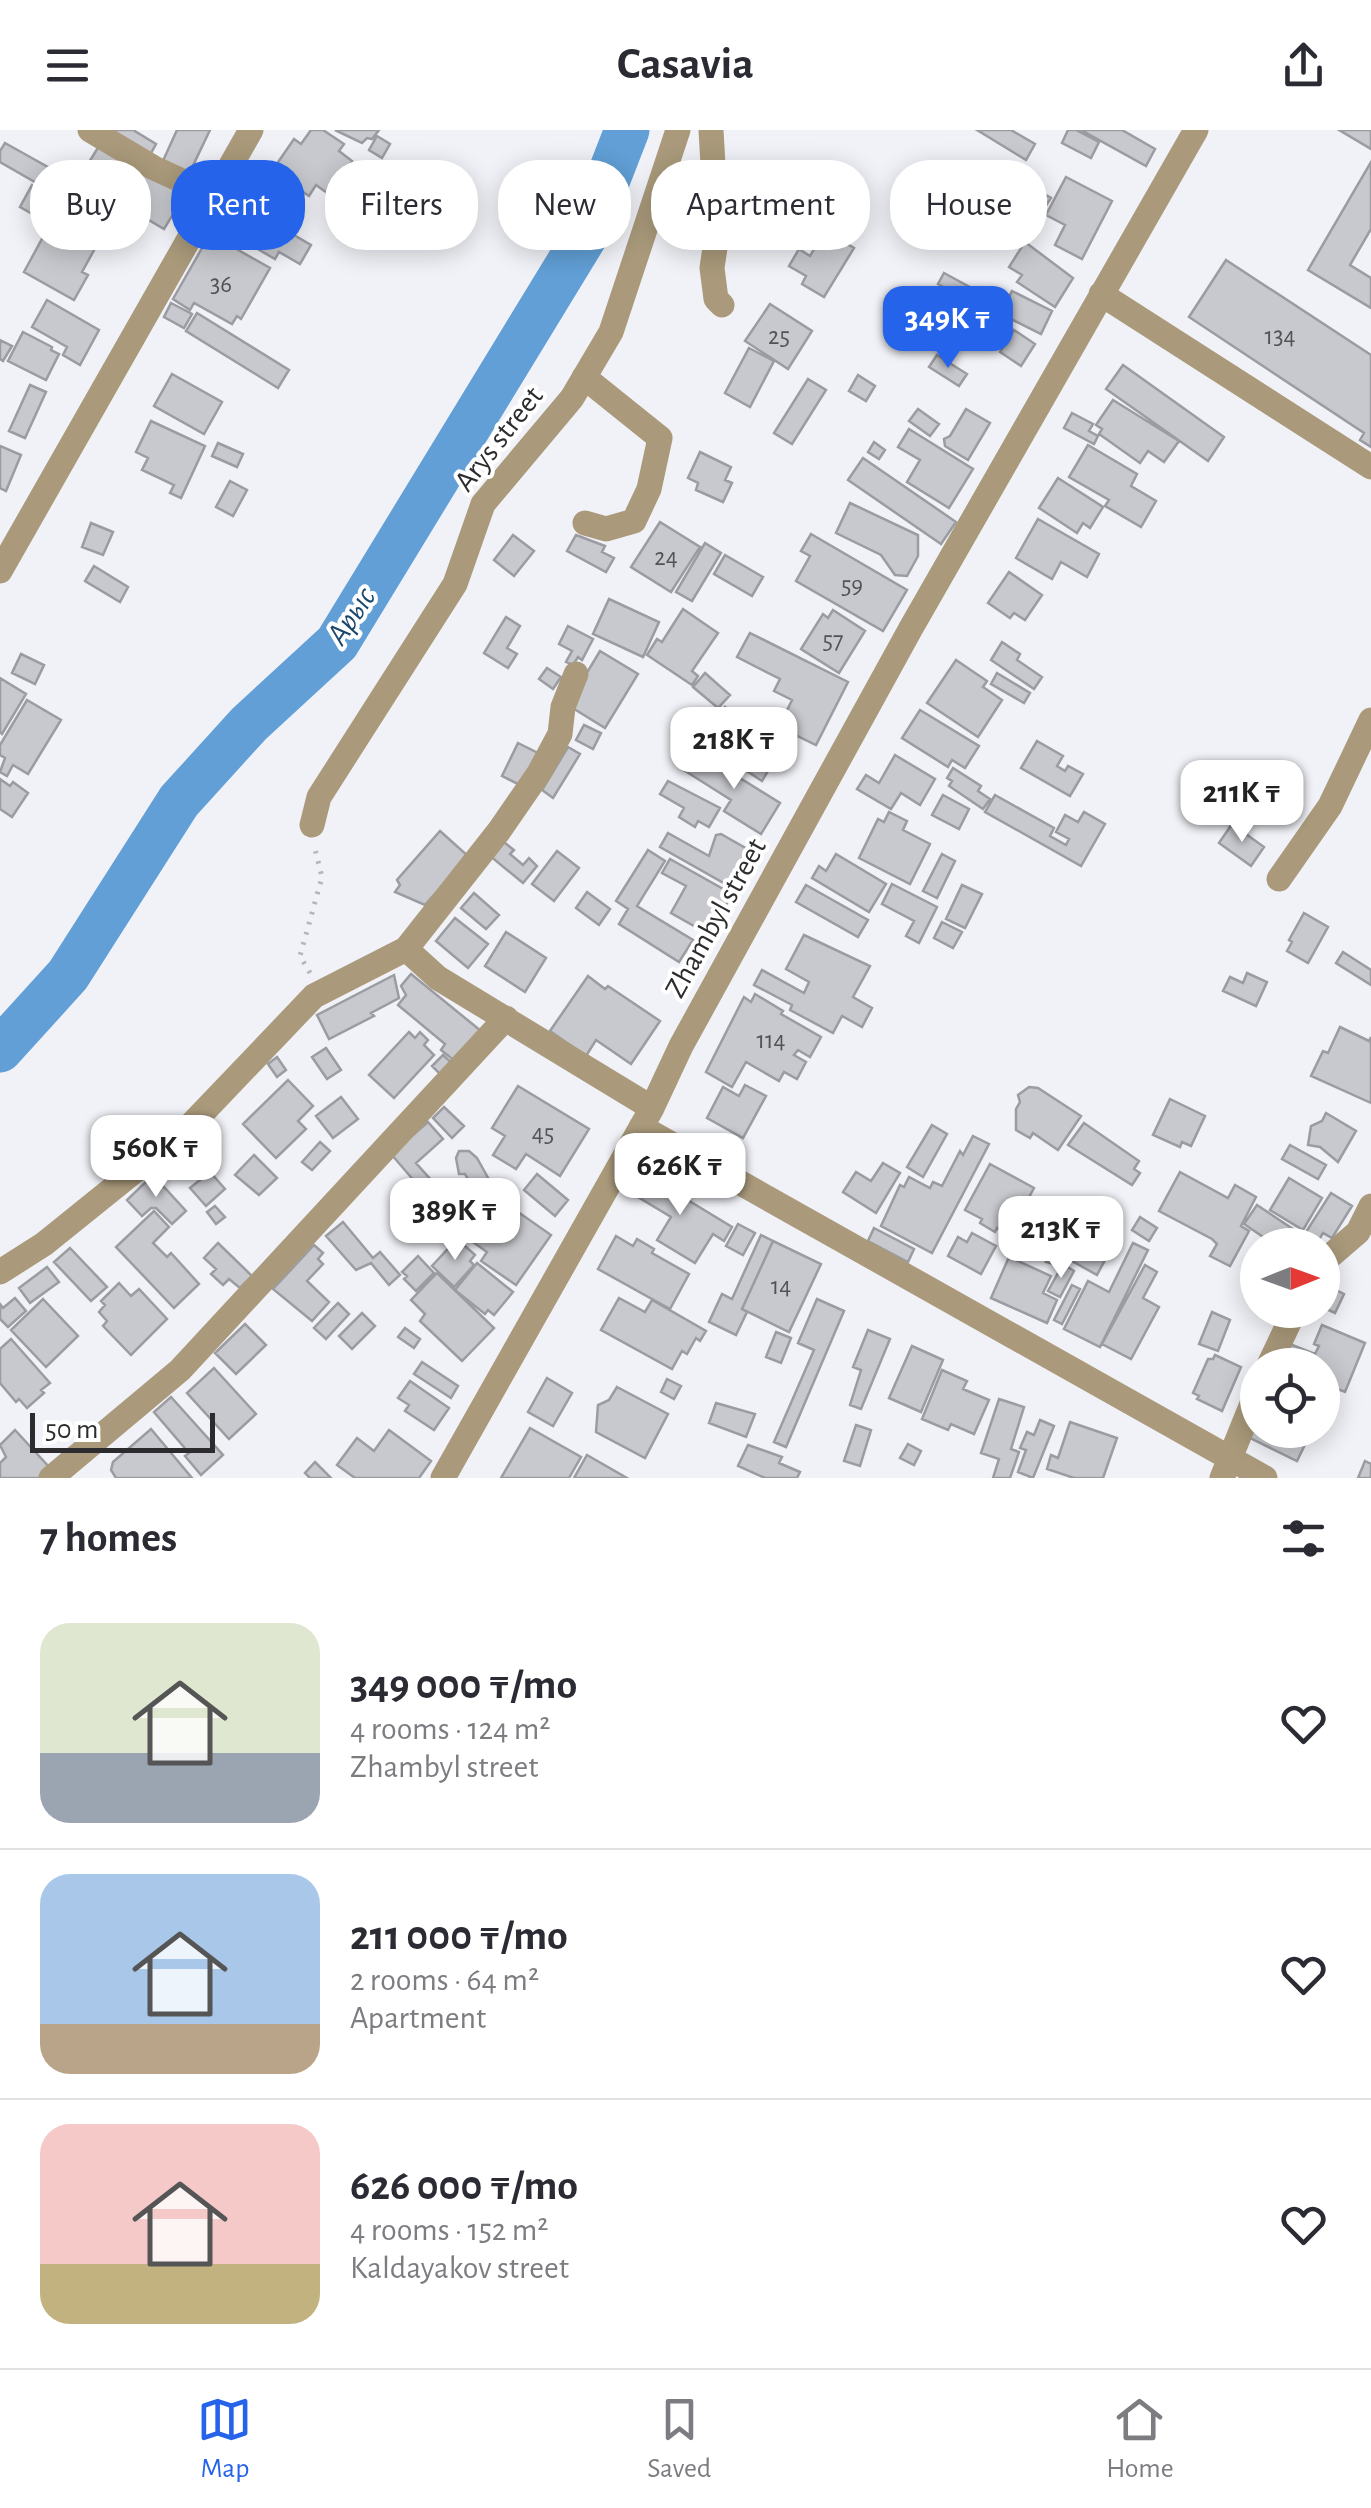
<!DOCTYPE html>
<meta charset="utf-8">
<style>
:root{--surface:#fff;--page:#f2f2f3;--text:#2b2b33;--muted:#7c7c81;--line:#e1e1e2;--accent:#2563eb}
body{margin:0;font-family:"Alegreya Sans",sans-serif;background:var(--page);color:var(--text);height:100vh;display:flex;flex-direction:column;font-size:38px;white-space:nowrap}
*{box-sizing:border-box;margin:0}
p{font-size:32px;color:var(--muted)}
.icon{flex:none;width:55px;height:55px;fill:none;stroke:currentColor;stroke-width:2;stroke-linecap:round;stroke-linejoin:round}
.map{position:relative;height:1348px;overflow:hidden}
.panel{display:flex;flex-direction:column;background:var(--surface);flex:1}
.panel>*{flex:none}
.guide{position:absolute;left:30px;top:30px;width:1312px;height:90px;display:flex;gap:20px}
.needle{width:65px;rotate:89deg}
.fabs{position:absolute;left:1240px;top:1098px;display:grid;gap:20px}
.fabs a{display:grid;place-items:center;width:100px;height:100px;border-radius:50%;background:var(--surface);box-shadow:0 5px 25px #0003;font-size:50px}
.scale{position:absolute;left:30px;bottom:25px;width:185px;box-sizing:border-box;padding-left:10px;border:5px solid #2c2c2e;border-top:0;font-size:28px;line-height:35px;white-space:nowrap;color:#2c2c2e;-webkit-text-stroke:8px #fff;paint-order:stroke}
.price{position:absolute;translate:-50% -85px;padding:0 22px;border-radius:20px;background:#fff;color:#222;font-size:32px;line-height:65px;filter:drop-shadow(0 2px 5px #0008)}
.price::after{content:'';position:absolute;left:50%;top:60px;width:30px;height:22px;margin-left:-15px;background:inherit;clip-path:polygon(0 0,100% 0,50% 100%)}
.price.active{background:var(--accent);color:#fff}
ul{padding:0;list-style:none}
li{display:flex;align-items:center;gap:30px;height:250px;padding:0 40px}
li+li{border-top:2px solid var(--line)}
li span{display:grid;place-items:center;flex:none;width:280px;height:200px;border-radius:30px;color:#555}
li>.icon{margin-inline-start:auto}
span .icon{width:120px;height:120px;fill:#fffc;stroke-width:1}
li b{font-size:42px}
h2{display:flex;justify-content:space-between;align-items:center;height:120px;padding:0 40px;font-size:42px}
.chip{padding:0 35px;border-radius:40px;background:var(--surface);box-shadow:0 5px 25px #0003;font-size:35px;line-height:90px}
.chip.active{background:var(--accent);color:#fff}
header{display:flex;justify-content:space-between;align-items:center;height:130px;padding:0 40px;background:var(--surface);font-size:45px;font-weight:700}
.tab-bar{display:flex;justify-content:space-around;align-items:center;height:140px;border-top:2px solid var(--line);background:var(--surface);font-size:28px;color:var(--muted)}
.tab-bar a{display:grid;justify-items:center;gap:5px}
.tab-bar .active{color:var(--accent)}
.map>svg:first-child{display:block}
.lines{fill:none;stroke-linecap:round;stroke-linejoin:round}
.river{stroke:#619fd6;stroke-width:45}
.building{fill:#c8c9ce;stroke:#9b9ca1;stroke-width:2.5}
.path{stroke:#b6b6ba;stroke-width:5;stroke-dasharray:2.5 8;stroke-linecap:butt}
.minor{stroke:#aa9a7b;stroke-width:25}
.labels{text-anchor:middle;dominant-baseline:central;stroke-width:8;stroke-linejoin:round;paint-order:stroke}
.number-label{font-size:25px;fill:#535356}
.street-label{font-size:30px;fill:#2c2c2e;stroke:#fff}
.water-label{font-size:32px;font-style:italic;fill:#1a486d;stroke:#fff}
</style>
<header><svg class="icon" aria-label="menu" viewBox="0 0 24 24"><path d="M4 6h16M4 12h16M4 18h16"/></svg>Casavia<svg class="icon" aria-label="share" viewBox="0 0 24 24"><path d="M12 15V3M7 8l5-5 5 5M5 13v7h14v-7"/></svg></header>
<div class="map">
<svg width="1371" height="1348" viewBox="0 0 1371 1348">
<rect width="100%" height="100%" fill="#f1f2f7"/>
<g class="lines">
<!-- river -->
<path class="river" d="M0 920 68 845 179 671 249 594 337 513 587 103 627 0"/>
</g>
<!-- building -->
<path class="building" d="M116 0H133L156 14 149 27 113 5Z
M177 0H210L188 46 162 33Z
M311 0H323L344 14 339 21 352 31 330 65 316 55 309 66 272 41 294 9 301 14Z
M335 0H379L372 9 367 8 362 13Z
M977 0H1011L1035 14 1026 30Z
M1068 0H1076L1099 12 1091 28 1062 13Z
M1081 0H1122L1155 19 1146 36Z
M1339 0H1371V19Z
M377 6 390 14 382 28 369 20Z
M102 11 186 63 164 99 147 89 144 94 131 86 127 93 72 60Z
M5 13 71 50 61 67 0 32V21Z
M1371 32V99L1350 135 1371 148V178L1308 140Z
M1066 47 1112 71 1082 129 1055 115 1065 95 1046 85Z
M1021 51 1051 68 1043 80 1014 64Z
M32 55 61 72 64 67 109 93 82 142 88 145 74 170 24 142 50 94 20 77Z
M742 58 756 66 746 84 732 75Z
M267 66 292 80 288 88 300 95 294 105 311 115 300 134 279 122 275 129 242 110Z
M1016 73 1042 88 1035 101 1009 86Z
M934 81 954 92 944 109 924 97Z
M825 101 854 118 824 167 802 154 806 146 789 136 799 119 810 126Z
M210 104 270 138 241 189 237 186 232 194 194 173 190 180 173 169Z
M1025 112 1073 148 1055 177 1017 152 1022 145 1009 137Z
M1226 130 1371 225V317L1360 310 1364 303 1189 187Z
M944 143 979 162 973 173 938 154Z
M1012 161 1052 181 1041 204 1001 184Z
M47 170 99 200 80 235 63 225 67 217 32 197Z
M171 173 192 184 184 198 164 187Z
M770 174 812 201 788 239 745 211Z
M197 183 289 240 278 258 186 201Z
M1014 200 1035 214 1021 236 1000 222Z
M23 202 52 217 51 220 59 224 46 250 8 231Z
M0 210 12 216 3 231 0 229Z
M749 218 774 231 750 277 725 263Z
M937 225 967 244 959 256 929 237Z
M1123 235 1224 307 1208 331 1106 259Z
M172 244 222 272 204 304 154 276Z
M858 245 875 256 866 271 849 261Z
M808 249 826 260 792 314 774 303Z
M30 255 46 262 25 308 9 301Z
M1113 270 1179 311 1164 332 1148 321 1140 333 1099 304 1102 299 1096 295Z
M918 279 939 294 930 306 909 291Z
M966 279 990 293 968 330 945 316 944 309 950 306Z
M1072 283 1093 294 1089 301 1098 306 1094 314 1064 298Z
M151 291 205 316 181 368 170 363 174 355 142 340 148 328 136 322Z
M909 299 973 339 949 378 907 352 920 330 898 317Z
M874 312 885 320 879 329 868 322Z
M218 313 243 324 237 337 212 326Z
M1088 315 1137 344 1131 356 1156 371 1141 397 1105 376 1109 370 1069 347Z
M0 316 21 325 6 361 0 358Z
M700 322 731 337 725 350 732 353 723 372 696 360 698 353 688 348Z
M863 328 956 392 941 414 848 350Z
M1058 348 1103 377 1090 398 1083 393 1077 403 1039 378Z
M230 351 247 360 233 386 216 377Z
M850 373 918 405V426L907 446 895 445 881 425 836 403Z
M1038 389 1099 424 1087 447 1061 432 1052 449 1016 428Z
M660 392 700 417 671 462 631 437Z
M91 393 113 402 103 425 82 417Z
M811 404 907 460 883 501 796 451 810 426 801 421Z
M513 405 534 421 514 446 494 430Z
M576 405 605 416 602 422 614 428 606 442 567 421Z
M705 413 721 423 692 471 676 462Z
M725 425 763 447 752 466 714 444Z
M94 436 128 457 120 472 85 451Z
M1009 442 1042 465 1025 490 1014 483 1010 488 988 473Z
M609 469 659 492 643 527 593 504Z
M683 479 718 503 692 541 698 546 692 555 647 525 657 509 662 512Z
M833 480 865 501 839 543 801 519 823 484 828 488Z
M506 487 520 496 507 518 517 524 508 538 484 523Z
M568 496 593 509 582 530 578 527 573 535 566 532 572 521 559 514Z
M750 503 848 552 816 615 779 597 792 570 774 561 780 549 737 527Z
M1002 512 1020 524 1017 530 1042 547 1034 559 991 530Z
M600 521 638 544 605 598 571 577 583 543 588 541Z
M21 524 44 535 35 554 12 543Z
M956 530 987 551 983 557 1002 570 978 607 927 573Z
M547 538 561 547 553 559 539 549Z
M705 543 730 565 718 578 693 557Z
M997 543 1030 563 1024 573 991 554Z
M0 548 26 564 2 604 0 602Z
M27 570 61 590 28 644 13 635 7 646 0 642 5 628 0 625V615Z
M725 577 784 614 762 651 736 634 732 640 698 620Z
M920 580 979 616 965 638 952 630 948 637 902 608Z
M584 595 601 603 593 619 576 610Z
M1037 611 1063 626 1057 636 1065 641 1068 636 1083 644 1070 666 1021 638Z
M518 613 538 623 522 656 502 646Z
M568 617 580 624 553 668 542 660Z
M695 620 780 673 761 704 724 681 731 670 682 639Z
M895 625 935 649 920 675 901 663 891 679 857 659 866 645 879 653Z
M953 638 981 656 978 661 990 669 983 679 949 656 952 651 947 648Z
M0 649 10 656 13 652 28 663 12 687 0 679Z
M668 651 720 678 709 697 698 691 695 697 679 687 684 678 660 664Z
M943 665 969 679 959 699 932 685Z
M995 665 1054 698 1050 706 1066 715 1069 709 1056 702 1065 685 1078 692 1084 682 1105 694 1081 736 985 682Z
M889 682 907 691 903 700 930 714 910 754 859 728 878 689 884 692Z
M1232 694 1264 717 1251 736 1219 713Z
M440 701 468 726 425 775 395 762 400 755 397 750Z
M668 703 709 726 716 705 721 704 749 720 729 756 660 717Z
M501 710 514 720 510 724 523 735 529 728 537 736 523 753 489 725Z
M648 720 665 731 637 776 693 810 679 832 619 794 628 779 616 771Z
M557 721 579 738 554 771 532 754Z
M836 724 886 754 869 782 812 748 819 736 826 741Z
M942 724 955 731 937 768 923 761Z
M670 729 732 764 710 805 671 783 686 756 662 743Z
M892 754 937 777 919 813 906 806 914 791 882 774Z
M806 755 868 790 858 807 796 772Z
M962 755 982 764 965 798 946 789Z
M587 762 610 779 599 795 576 778Z
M474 763 499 785 486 799 461 778Z
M1304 783 1328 797 1308 833 1287 821 1292 812 1289 810Z
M455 788 488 814 468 838 436 811Z
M942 792 962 802 953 818 934 808Z
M506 802 546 828 525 862 485 836Z
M804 805 870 836 853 867 872 878 862 897 842 886 833 903 790 880 792 875 754 855 762 840 804 863 809 852 786 839Z
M1343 822 1371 840V855L1336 833Z
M1247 843 1267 852 1256 876 1223 861 1230 847 1243 853Z
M411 844 481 901 456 932 441 920 445 914 398 875 406 865 401 856Z
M394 845 399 868 371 883 374 886 329 909 317 885Z
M588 846 605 859 608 856 660 891 631 934 596 910 586 926 550 901Z
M755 864 783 881 781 884 821 907 810 927 798 920 794 925 806 932 797 949 784 942 779 951 746 932 732 957 706 942 744 867 751 872Z
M1340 897 1369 911 1371 907V973L1311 946 1323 921 1328 923Z
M409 902 415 908 420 902 428 910 424 915 434 925 394 968 369 945Z
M326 918 341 940 327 949 312 927Z
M443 925 453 934 442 946 432 936Z
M277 927 286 940 277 947 268 934Z
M288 950 313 976 298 991 306 999 276 1028 243 994Z
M745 955 766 966 743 1008 707 988 723 957 739 966Z
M518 956 589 999 560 1046 526 1024 516 1039 493 1025 505 1006 492 998Z
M1029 957 1038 958 1081 986 1058 1020 1033 1003 1030 1008 1016 1000V979L1020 972 1018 965Z
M341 967 358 989 333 1008 316 986Z
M1170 969 1205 986 1191 1016 1182 1012 1180 1017 1153 1005Z
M444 977 464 996 452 1008 433 988Z
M1326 983 1356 1001 1338 1032 1320 1017 1308 1015 1311 996 1322 991Z
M428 992 443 1009 416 1033 432 1051 422 1060 391 1024Z
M1084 993 1139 1031 1134 1039 1140 1043 1132 1055 1068 1015Z
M932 995 947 1004 923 1047 907 1037Z
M973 1006 989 1014 932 1123 881 1096 900 1055 904 1057 909 1047 930 1058 933 1052 942 1056 960 1021 963 1025Z
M320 1012 330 1021 312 1040 302 1032Z
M1290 1015 1326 1035 1318 1049 1282 1029Z
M459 1021H469L477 1028 497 1064 476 1063 465 1044H459L456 1028Z
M254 1025 277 1048 259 1065 235 1045Z
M883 1033 900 1043 876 1083 843 1062 856 1042 871 1051Z
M990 1034 1034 1058 1009 1104 997 1098 995 1102 980 1093 982 1089 965 1080Z
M640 1041 732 1097 724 1111 713 1104 695 1133 657 1110 671 1087 628 1061Z
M210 1042 225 1059 206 1076 190 1058Z
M1180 1042 1228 1068 1235 1055 1256 1067 1241 1096 1249 1101 1230 1136 1210 1126 1217 1114 1212 1109 1159 1081Z
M537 1044 568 1070 555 1086 524 1060Z
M153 1045 186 1081 172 1094 156 1078H151L142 1086 127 1070Z
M1289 1048 1322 1068 1303 1100 1270 1080Z
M1331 1063 1352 1076 1332 1108 1323 1103 1319 1110 1306 1102Z
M477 1064 507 1065 513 1069 508 1075 551 1105 516 1155 481 1131 487 1122 453 1098Z
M1257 1075 1305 1107 1300 1115H1275L1244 1094Z
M215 1076 225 1087 216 1094 207 1082Z
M154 1081 169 1097 153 1113 167 1127 171 1123 199 1154 174 1178 116 1117Z
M1140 1087 1157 1098 1149 1111 1132 1100Z
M1086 1091 1100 1099 1097 1107 1113 1115 1097 1145 1072 1131 1076 1125 1070 1122Z
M343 1092 373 1128 380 1122 400 1145 389 1155 371 1133 356 1140 326 1106Z
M738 1094 755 1103 743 1125 726 1116Z
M874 1098 914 1119 908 1132 868 1111Z
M972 1103 996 1116 981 1144 948 1126 958 1107 967 1112Z
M761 1105 773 1111 742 1179 747 1182 736 1205 709 1192 722 1164 732 1169Z
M616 1106 633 1116 637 1109 654 1119 652 1123 689 1144 670 1179 598 1139Z
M457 1109 475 1125 470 1131 474 1135 454 1157 432 1136Z
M773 1111 821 1134 789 1202 742 1179Z
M218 1113 252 1146 240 1158 229 1149 223 1155 211 1144 216 1139 204 1128Z
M1133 1113 1148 1120 1100 1217 1064 1199 1088 1151 1109 1162Z
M314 1115 323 1123 318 1129 323 1134 307 1151 329 1172 312 1191 273 1159Z
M1060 1116 1065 1124 1058 1135 1046 1132 1053 1117Z
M70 1118 107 1157 91 1171 54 1132Z
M418 1126 434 1143 416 1161 404 1149 407 1146 402 1142Z
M1009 1127 1051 1146 1043 1163 1057 1170 1047 1193 991 1168Z
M477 1133 513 1162 494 1185 488 1180 485 1184 455 1160Z
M1063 1134 1074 1141 1060 1167 1048 1161Z
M1145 1135 1157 1142 1143 1168 1159 1177 1131 1229 1102 1214Z
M47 1137 59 1152 30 1173 19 1158Z
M437 1143 494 1198 462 1231 420 1191 425 1184 411 1170Z
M119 1153 131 1166 139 1159 167 1189 131 1225 103 1196 107 1191 99 1182 105 1175 101 1171Z
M1324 1154 1344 1164 1335 1183 1322 1177Z
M1072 1155 1080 1159 1062 1194 1054 1190Z
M15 1168 26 1181 8 1197 0 1189V1174L3 1178Z
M619 1168 645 1182 652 1170 706 1201 700 1211 696 1208 687 1224 682 1221 672 1239 601 1200Z
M43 1169 78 1206 46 1237 11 1200Z
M817 1169 844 1181 786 1317 774 1312 814 1220 798 1213Z
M338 1173 349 1184 326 1209 314 1198Z
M1212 1182 1230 1190 1218 1221 1199 1214Z
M362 1183 375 1196 352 1219 339 1206Z
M245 1194 266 1215 236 1244 215 1223Z
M1322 1195 1365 1213 1345 1262 1322 1253V1235H1281L1290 1214 1315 1224 1319 1216 1314 1214Z
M405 1198 420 1209 414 1218 398 1207Z
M868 1200 890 1209 861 1279 850 1275 861 1240 853 1237Z
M776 1202 791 1208 781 1233 766 1227Z
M11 1209 50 1253 41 1260 44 1263 27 1278 19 1269 16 1272 0 1253V1219Z
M912 1216 943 1230 921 1282 889 1268Z
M1215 1225 1241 1237 1222 1281 1197 1269 1199 1266 1193 1263 1208 1229H1213Z
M422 1232 458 1256 451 1268 414 1244Z
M214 1238 256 1284 229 1309 187 1263Z
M942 1240 967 1251 963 1259 989 1270 974 1304 951 1294 948 1300 922 1289Z
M547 1248 572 1263 553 1296 528 1282Z
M667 1249 681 1256 674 1269 661 1262Z
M410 1251 449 1278 434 1300 405 1281 409 1275 398 1268Z
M617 1257 668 1284 645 1328 596 1302 598 1275 609 1270Z
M171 1267 223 1325 201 1345 185 1326 189 1323 154 1282Z
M999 1269 1024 1277 1011 1319 1019 1322 1010 1348H993L999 1329 981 1323Z
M716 1273 755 1284 746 1307 709 1293Z
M1040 1290 1054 1296 1033 1348 1018 1342 1026 1320 1020 1318 1027 1302 1034 1305Z
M1258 1291V1300H1312L1297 1331 1250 1308Z
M1070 1292 1117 1308 1103 1348H1074L1047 1339 1051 1325 1058 1328Z
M856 1295 871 1300 860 1336 844 1331Z
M530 1298 581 1327 569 1348H501Z
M151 1299 192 1348H116L111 1340 113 1332Z
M15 1300 50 1338 39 1348H0V1333L6 1327 0 1315Z
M389 1300 431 1331 419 1348H355L337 1335 357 1308 374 1321Z
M908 1314 921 1321 914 1335 900 1328Z
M748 1315 782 1327 779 1333 800 1342 797 1348H765L738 1336Z
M587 1325 627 1348H574Z
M1365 1331 1371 1334V1348H1358Z
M315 1332 331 1348H310L305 1343Z"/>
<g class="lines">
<!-- path -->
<path class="path" d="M310 843 300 826 322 747 314 715"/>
<!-- minor -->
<path class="minor" d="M90 0 154 38 213 65
M711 0 717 104 712 138 716 169 722 175
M1101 164 1371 337
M584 247 660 308 649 359 634 391 606 399 585 393
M0 441 251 0
M312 695 319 667 455 454 483 374 572 268 611 202 678 0
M1279 749 1330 676 1371 590
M406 819 438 848 652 978
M641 997 1265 1348
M1322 1133 1358 1102 1371 1076
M0 1142 44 1114 188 998 314 866 406 819 499 701 539 643 560 604 563 577 576 544
M1269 1235 1295 1180
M51 1348 180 1240 506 888
M443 1348 652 978 681 916 911 498 1196 0
M1222 1348 1258 1259"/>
</g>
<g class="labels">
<!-- number labels -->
<g class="number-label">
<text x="221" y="154">36</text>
<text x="779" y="206">25</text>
<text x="1280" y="206">134</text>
<text x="666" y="427">24</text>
<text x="852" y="455">59</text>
<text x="833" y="510">57</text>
<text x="771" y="910">114</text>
<text x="543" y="1003">45</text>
<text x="781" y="1156">14</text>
</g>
<!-- street labels -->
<g class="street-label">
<text transform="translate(499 309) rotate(-52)">Arys street</text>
<text transform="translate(716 788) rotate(-61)">Zhambyl street</text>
</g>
<!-- water labels -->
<g class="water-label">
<text transform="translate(351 486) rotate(-56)">Арыс</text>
</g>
</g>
</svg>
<div class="fabs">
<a><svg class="needle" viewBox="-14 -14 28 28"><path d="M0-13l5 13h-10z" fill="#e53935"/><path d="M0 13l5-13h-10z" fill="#7c7c81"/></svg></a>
<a><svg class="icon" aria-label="locate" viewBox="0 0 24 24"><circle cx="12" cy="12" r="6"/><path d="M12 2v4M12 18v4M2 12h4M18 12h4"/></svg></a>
</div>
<div class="scale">50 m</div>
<b class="price active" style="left:948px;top:241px">349K ₸</b>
<b class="price" style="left:734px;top:662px">218K ₸</b>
<b class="price" style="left:1242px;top:715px">211K ₸</b>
<b class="price" style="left:156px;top:1070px">560K ₸</b>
<b class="price" style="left:680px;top:1088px">626K ₸</b>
<b class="price" style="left:455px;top:1133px">389K ₸</b>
<b class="price" style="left:1061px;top:1151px">213K ₸</b>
<div class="guide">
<a class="chip">Buy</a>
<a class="chip active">Rent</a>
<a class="chip">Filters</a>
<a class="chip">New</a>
<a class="chip">Apartment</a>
<a class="chip">House</a>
</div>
</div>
<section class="panel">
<h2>7 homes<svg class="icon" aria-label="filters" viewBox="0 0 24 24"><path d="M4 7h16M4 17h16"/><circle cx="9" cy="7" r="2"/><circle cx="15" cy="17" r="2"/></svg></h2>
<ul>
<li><span style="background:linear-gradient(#dfe7d0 65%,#9aa5b1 0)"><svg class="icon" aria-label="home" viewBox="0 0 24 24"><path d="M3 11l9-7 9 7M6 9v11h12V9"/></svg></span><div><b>349 000 ₸/mo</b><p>4 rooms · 124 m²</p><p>Zhambyl street</p></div><svg class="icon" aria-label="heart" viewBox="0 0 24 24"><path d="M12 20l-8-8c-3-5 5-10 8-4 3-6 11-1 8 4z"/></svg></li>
<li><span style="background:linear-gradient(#a9c7e8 75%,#b9a48a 0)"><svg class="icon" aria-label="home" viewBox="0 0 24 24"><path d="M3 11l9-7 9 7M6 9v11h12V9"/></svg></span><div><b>211 000 ₸/mo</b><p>2 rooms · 64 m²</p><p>Apartment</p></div><svg class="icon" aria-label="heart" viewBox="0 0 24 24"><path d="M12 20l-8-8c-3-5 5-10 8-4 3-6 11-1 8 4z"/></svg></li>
<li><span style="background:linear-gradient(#f6c9c9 70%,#c2b280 0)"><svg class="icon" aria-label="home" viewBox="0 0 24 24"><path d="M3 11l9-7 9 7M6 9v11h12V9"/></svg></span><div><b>626 000 ₸/mo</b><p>4 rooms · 152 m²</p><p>Kaldayakov street</p></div><svg class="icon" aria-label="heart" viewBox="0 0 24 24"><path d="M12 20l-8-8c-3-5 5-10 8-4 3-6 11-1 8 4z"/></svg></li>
</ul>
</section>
<nav class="tab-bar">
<a class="active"><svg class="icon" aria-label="map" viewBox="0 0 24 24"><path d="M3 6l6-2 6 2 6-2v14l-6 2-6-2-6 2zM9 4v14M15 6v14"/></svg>Map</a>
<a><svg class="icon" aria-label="saved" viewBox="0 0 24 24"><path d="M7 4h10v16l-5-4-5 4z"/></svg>Saved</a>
<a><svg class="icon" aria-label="home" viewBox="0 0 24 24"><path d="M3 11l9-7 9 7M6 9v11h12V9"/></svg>Home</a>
</nav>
